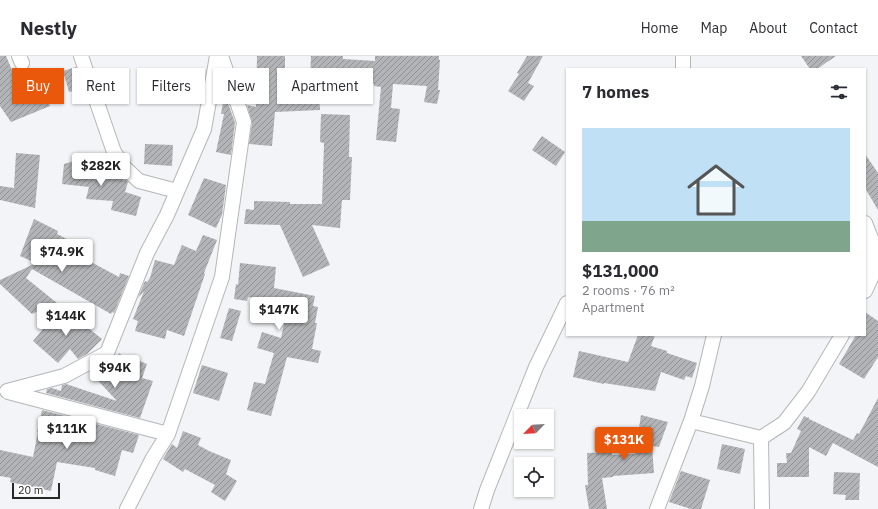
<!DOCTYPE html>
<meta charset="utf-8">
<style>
:root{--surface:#fff;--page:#f2f2f3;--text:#2b2b33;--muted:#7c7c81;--line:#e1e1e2;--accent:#ea580c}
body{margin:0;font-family:"IBM Plex Sans",sans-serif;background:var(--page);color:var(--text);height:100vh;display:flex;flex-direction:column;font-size:15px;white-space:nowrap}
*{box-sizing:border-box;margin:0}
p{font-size:13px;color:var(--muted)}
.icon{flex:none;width:22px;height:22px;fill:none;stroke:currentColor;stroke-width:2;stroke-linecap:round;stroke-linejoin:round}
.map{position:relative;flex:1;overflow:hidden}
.drawer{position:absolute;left:566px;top:12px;width:300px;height:268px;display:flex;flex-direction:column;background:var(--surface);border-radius:0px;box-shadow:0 1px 3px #0004}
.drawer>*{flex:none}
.guide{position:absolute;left:12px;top:12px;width:380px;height:36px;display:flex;gap:8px}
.needle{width:26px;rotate:245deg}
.fabs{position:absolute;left:514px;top:353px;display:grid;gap:8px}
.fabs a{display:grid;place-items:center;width:40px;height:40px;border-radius:0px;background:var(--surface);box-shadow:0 1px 3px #0004;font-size:20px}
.scale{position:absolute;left:12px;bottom:10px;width:48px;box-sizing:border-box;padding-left:4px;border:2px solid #272728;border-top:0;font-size:11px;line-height:14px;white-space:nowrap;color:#272728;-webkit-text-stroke:3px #fff;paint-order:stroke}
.price{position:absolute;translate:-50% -34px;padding:0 9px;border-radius:4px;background:#fff;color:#222;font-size:13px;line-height:26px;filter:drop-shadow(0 1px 2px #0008)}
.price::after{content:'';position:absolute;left:50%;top:24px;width:12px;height:9px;margin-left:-6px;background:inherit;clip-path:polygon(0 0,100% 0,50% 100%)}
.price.active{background:var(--accent);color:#fff}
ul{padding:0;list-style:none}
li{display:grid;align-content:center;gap:8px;height:212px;padding:0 16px}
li+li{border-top:1px solid var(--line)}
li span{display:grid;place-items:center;height:124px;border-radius:0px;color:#555}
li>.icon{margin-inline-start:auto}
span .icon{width:72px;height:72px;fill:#fffc;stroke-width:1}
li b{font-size:17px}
h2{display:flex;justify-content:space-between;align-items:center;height:48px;padding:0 16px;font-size:17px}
.chip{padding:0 14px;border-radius:0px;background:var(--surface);box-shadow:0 1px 3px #0004;font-size:14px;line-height:36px}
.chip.active{background:var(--accent);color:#fff}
header{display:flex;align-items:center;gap:24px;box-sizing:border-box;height:56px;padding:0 20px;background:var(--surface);border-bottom:1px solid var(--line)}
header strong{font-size:19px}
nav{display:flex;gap:22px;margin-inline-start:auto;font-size:14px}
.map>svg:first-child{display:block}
.building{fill:url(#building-hatch)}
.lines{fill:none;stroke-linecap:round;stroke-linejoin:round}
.street-casing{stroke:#b5b6b9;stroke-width:16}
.street{stroke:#fff;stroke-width:14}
</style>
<header>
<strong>Nestly</strong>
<nav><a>Home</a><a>Map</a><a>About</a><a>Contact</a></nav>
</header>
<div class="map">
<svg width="878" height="453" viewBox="0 0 878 453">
<defs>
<pattern id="building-hatch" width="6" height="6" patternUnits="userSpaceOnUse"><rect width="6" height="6" fill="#b3b4b7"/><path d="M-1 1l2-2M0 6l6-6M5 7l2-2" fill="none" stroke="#929295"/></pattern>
</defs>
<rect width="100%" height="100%" fill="#f3f4f7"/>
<!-- building -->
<path class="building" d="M0 0H6L20 33 40 25 50 50 11 66 0 50Z
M257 0H285V23L319 25 320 54 275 56 272 90 249 88 252 67 247 49 256 51Z
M311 0H343V3L375 5V0H439V4H440L438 34H440L437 48 424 46 427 30 393 28 391 52 400 53 396 86 376 84 381 31 374 30V28L310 22Z
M527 0H543L528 27 534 30 524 45 508 35 519 18 517 17Z
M801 0H836L817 13H810Z
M76 11 83 33 69 36 63 15Z
M223 46 228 47 235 67 231 99 216 96 224 58H221Z
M321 58 350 59 349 101H352L350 144H342L340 172 312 169 330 209 303 221 280 169 244 168 246 153 254 154V145L290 146V148H322L324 87 320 86Z
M542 80 565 96 556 110 532 94Z
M145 88 173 89 172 110 144 108Z
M16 97 40 99 35 152 0 144V130L14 132Z
M865 98 878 117V154L865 132Z
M80 103 91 104 89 117 126 124 128 126 125 136 141 141 136 160 111 154 113 145 86 143 89 131 62 128 64 108Z
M204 122 226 129 222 159 216 172 188 159Z
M34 163 58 175 57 178 80 190 76 198 119 221 120 217 129 220 114 257 112 256 111 258 32 213 26 222 57 247 32 258 0 228V224L36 207 20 200Z
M203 179 217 184 204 217 205 218 184 280 167 274 165 283 135 275 138 265 133 263 144 235 138 242 145 225 147 226 150 222 155 204 174 209 182 189 196 195Z
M240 207 276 211 274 232 315 240 313 250 318 251 315 267H317L312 293 321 295 318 307 287 301 271 360 247 354 254 326 265 328 274 297 257 292 262 276 281 282 287 255 285 254 286 246 248 241 247 245 234 243 236 228 238 229Z
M62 251 102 283 87 298 78 303 70 293 58 307 33 285Z
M229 252 241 255 232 285 220 282Z
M865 256 878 265V301L864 323 839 308 856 279H865Z
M638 279H655L651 290 667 295V297L697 307 692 322 686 320 684 324 661 316 655 335 604 327V328L573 321 579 295 628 306Z
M119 297 124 301 125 299 147 308 142 322 153 325 140 362 46 337 47 333 52 332 61 335 62 329 66 328 117 345 90 316 92 315 109 322Z
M202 309 228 317 219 345 193 337Z
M878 342V411L833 387 826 400 809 391V421H777V407H787L786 397H791L801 375 797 373 804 360 808 362 809 361V363L853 384 857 377 859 378Z
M42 354 139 379 133 397 122 394 115 420 95 414V412L57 406 51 435 10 426 11 422 0 420V394L33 401 38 376H37Z
M641 359 668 366 659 391 652 390 654 417 613 420V421L602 422 607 453H589L585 429H588L587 397 612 396V399L635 398Z
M183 375 201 382 198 389 209 395 231 404 226 418 237 425 225 445 211 436 215 429 185 413 183 416 163 403 172 388 177 392Z
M722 388 745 393 740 418 717 413Z
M681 415 710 424 701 453H691L669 446Z
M834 416 860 417 859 444H845L846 439 833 438Z"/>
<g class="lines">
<!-- street casing -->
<g class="street-casing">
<path id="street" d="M19 0 22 7
M81 0 114 96 124 111 139 125 177 135
M683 0V13
M865 167 872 185 871 222 865 235
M714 279 702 330 691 365 761 382 784 367 808 336 842 279
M7 335 64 320 107 297 147 197 167 159 204 73 217 0
M8 336 168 378
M761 382 762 453
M127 453 153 402 168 378 222 221 244 66 221 0
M481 453 487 434 536 311 567 247
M657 453 691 365"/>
</g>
<!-- street -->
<use href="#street" class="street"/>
</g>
</svg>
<div class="fabs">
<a><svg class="needle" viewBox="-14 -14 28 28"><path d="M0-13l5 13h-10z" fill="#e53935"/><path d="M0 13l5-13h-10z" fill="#7c7c81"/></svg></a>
<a><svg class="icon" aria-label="locate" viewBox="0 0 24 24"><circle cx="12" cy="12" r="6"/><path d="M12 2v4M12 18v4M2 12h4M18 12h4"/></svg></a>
</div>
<div class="scale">20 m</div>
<b class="price" style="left:101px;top:131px">$282K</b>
<b class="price" style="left:62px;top:217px">$74.9K</b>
<b class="price" style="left:279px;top:275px">$147K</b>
<b class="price" style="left:66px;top:281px">$144K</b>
<b class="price" style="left:115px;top:333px">$94K</b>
<b class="price" style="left:67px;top:394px">$111K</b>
<b class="price active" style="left:624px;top:405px">$131K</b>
<div class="guide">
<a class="chip active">Buy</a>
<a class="chip">Rent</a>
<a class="chip">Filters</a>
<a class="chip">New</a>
<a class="chip">Apartment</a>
</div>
<section class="drawer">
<h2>7 homes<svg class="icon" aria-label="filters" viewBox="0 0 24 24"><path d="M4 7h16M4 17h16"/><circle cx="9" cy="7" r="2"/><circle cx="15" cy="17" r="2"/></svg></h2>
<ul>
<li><span style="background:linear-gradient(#bfe0f5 75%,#7fa58c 0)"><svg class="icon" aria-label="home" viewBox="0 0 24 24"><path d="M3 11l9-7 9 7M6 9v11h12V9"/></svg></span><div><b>$131,000</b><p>2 rooms · 76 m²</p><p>Apartment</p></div></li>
</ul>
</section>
</div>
